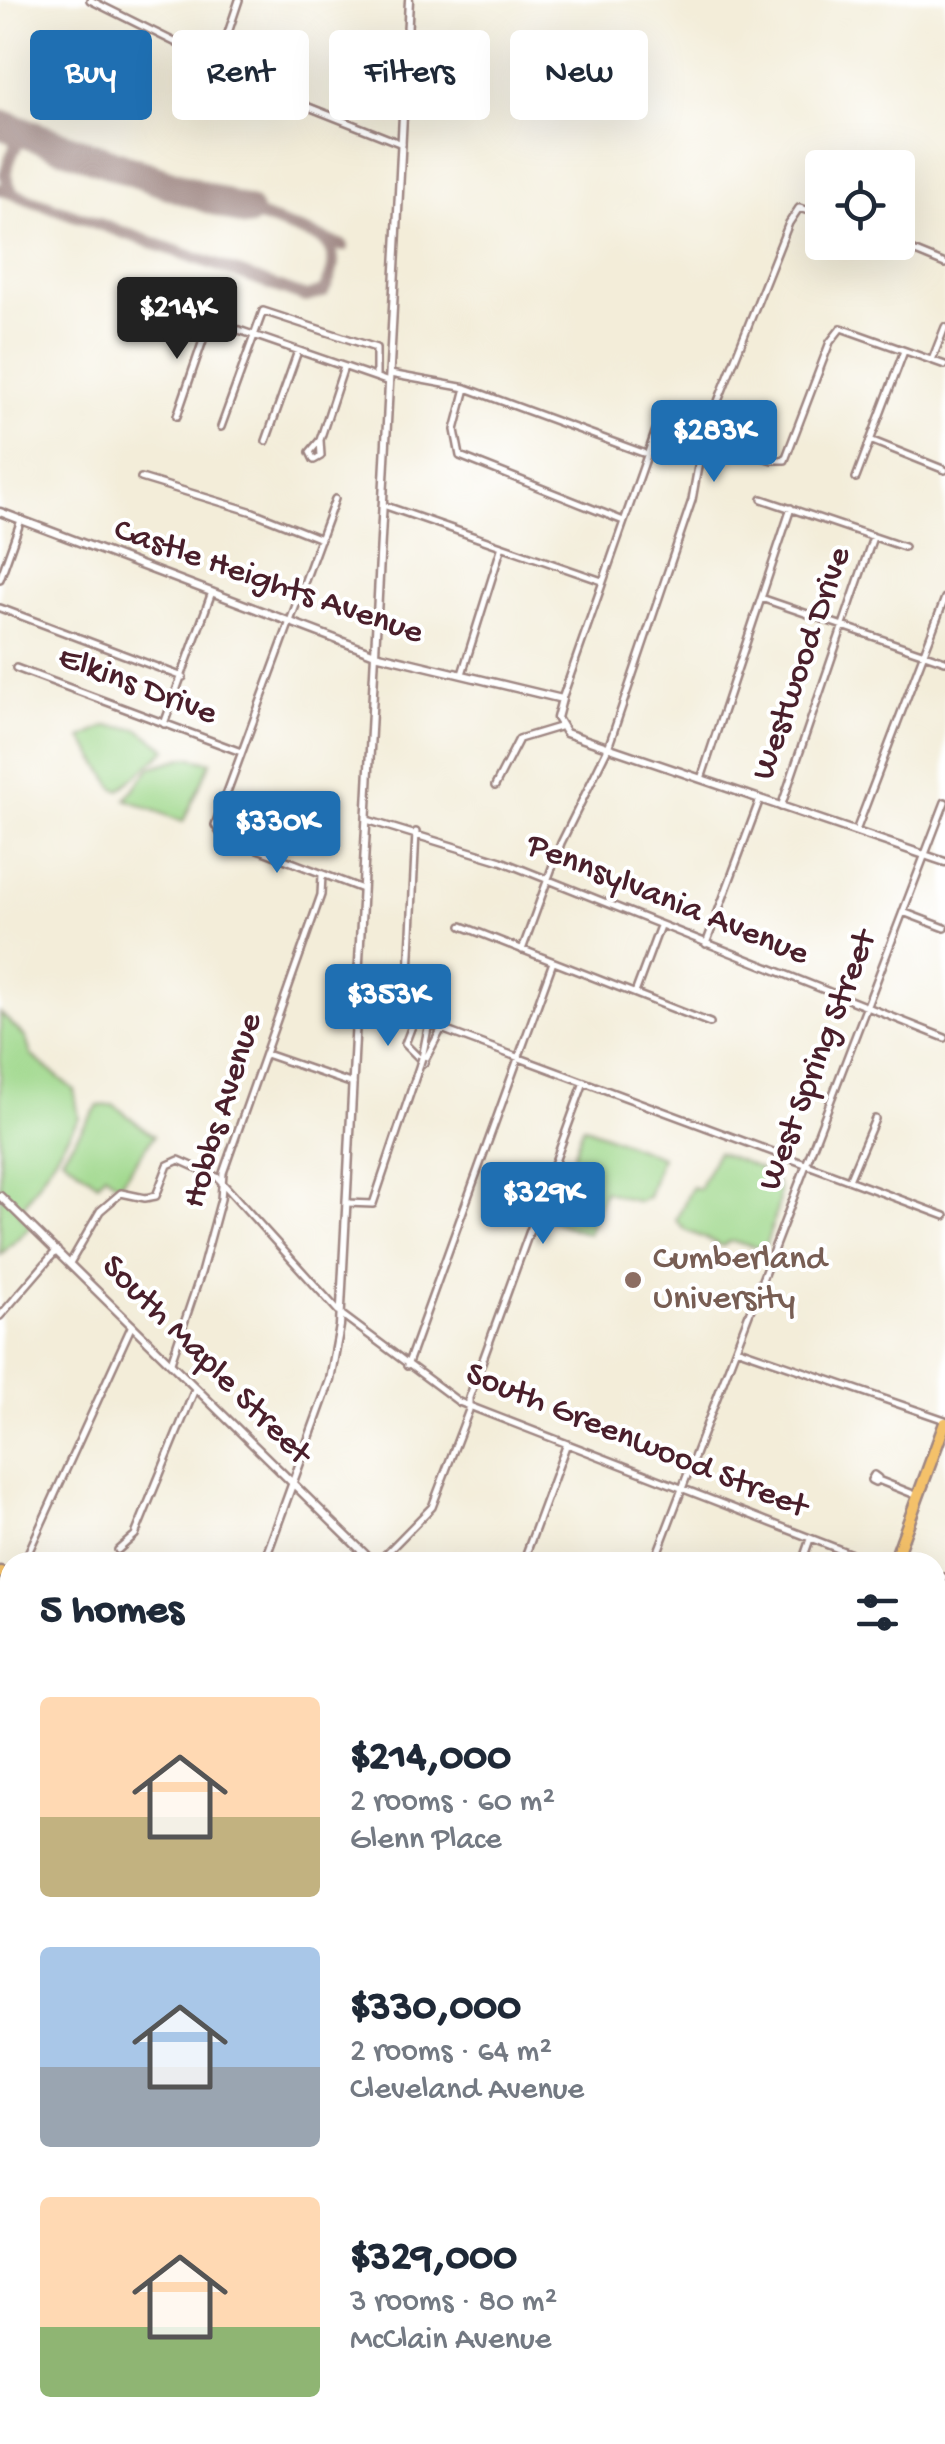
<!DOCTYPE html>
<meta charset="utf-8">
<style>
:root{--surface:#fff;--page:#f6f6f7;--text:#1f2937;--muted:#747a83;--accent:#1f6fb2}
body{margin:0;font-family:"Gochi Hand",sans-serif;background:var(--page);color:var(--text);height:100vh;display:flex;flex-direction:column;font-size:38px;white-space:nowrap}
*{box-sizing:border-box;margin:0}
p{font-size:32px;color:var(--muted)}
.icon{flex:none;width:55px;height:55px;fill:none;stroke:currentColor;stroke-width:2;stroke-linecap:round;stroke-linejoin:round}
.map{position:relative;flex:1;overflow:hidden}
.drawer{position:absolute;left:0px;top:1552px;width:945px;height:892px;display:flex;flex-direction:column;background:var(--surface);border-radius:30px 30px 0 0;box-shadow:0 10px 40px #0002}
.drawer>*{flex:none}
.hud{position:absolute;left:30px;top:30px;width:885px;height:90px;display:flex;gap:20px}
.fabs{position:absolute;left:805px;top:150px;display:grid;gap:20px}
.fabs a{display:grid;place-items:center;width:110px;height:110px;border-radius:10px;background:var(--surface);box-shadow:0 10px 40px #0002;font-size:50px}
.price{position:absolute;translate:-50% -85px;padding:0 22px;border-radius:10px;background:var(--accent);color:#fff;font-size:32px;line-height:65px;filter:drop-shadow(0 2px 5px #0008)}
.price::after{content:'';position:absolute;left:50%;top:60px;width:30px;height:22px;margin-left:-15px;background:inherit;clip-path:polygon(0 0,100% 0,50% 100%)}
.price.active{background:#222;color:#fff}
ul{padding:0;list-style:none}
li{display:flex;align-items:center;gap:30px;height:250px;padding:0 40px}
li span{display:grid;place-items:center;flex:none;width:280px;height:200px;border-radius:10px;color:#555}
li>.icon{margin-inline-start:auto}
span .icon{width:120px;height:120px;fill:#fffc;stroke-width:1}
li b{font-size:42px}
h2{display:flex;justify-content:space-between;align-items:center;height:120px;padding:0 40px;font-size:42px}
.tag{padding:0 35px;border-radius:10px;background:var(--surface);box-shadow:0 10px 40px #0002;font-size:35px;line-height:90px}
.tag.active{background:var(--accent);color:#fff}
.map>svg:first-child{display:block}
.green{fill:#9dd789;stroke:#747b5a;stroke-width:2.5}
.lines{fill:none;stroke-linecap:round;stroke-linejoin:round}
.stream{stroke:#7cb1ea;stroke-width:2.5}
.taxiway{stroke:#9e8682;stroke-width:12}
.runway{stroke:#9e8682;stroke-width:30}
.minor-casing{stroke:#9e8682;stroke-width:10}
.tertiary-casing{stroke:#9e8682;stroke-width:11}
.secondary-casing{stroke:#9e8682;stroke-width:12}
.primary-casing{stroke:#9e8682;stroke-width:15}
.minor{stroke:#fff;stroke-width:5}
.tertiary{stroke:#fff;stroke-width:6}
.secondary{stroke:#fbe6c3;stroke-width:8}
.primary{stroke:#f4c16a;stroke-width:10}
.rail-casing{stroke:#4a1f2b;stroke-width:6}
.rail{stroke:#fff;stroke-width:2.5;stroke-dasharray:8;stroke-linecap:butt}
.minor-bridge-casing{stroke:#9e8682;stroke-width:10;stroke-linecap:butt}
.minor-bridge{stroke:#fff;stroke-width:5}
.education-dot{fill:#8d6e63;stroke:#fff;stroke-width:4}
.labels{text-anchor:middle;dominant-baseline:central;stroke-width:8;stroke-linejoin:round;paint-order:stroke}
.street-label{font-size:35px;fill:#4a1f2b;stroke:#fff}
.education-label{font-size:35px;fill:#785e54;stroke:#fff;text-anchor:start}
</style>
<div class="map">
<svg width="945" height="2444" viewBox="0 0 945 2444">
<rect width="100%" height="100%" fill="#fff"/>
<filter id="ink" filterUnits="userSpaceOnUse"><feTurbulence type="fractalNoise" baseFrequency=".01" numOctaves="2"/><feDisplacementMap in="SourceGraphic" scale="20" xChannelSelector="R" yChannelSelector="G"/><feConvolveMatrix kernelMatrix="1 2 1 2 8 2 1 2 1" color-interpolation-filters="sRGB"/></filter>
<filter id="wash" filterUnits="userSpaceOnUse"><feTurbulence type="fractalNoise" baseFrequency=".0048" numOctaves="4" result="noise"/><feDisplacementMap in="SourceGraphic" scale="40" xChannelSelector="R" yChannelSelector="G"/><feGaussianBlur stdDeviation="2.25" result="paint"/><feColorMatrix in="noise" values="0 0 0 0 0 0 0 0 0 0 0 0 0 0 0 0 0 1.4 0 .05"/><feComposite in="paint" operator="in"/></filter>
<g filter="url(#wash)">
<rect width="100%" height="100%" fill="#f3edd9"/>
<!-- green -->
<path class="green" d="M107 726 139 729 167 749 120 790 115 789 82 738Z
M187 757 211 762 183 822 126 799 151 767Z
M0 1013 26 1038 31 1055 74 1090 79 1118 19 1213 31 1226 0 1255Z
M114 1105 154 1136 119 1185 105 1174 98 1183 62 1157 98 1106Z
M583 1126 661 1157 648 1197 638 1202 604 1191 588 1234 541 1217 557 1171 567 1174Z
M717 1152C787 1177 790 1178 764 1249L730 1241 723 1246 685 1230 676 1220 692 1187 699 1189Z"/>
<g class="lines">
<!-- stream -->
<path class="stream" d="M0 1618 10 1604
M935 1782 945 1776"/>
<!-- taxiway -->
<path class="taxiway" d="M4 125 13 133 15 145
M0 189 306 297 323 292C334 273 340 253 321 238
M12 192 5 174C12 155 14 135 38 138
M247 212 343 246"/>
<!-- runway -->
<path class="runway" d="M0 124 247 212"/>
</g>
</g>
<g filter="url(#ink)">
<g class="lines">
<!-- minor casing -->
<g class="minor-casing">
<path id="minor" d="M90 0 291 100 402 144
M218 63 239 0
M891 242 945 264
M932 360 945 327
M390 374 466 388 643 453
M466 388 455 430 460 456 621 520
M177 416 210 320 389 382
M221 427 263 311 376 348V377
M320 440 321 456 314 460 310 452 320 440 344 367
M870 440 945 470
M266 441 298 351
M141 478 253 512 321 539
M856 478 904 351
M335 499 215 825 221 835 362 889
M762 499 904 547
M383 505 602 581
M0 579 21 520
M761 598 945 661
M0 608 183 677
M16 668 241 752
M462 674 501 549
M562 699 656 430 666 427 772 460H785L830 342 841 328 945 365
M164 724 212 592
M701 779 791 508
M495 786 519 739 559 727
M781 807 873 537
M367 820 501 861 945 1038
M856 831 945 598
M903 912 945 928
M462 926 710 1023
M706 944 760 799
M522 950 561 843 608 748 692 500 703 439 789 223 799 208 822 215
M635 993 660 926
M358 998 945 1216
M407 1014 416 832
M415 1018 405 1044 424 1063
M266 1054 353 1084
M422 1058 429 1023
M424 1062 442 1028
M849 1180 875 1119
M347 1203 373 1204 420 1064
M70 1263 100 1211 121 1193 145 1198 156 1196 168 1165 179 1160 217 1177 341 1314 459 1402 872 1562
M0 1316 57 1250
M736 1348 945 1420
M171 1362 201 1273 221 1199 223 1173 321 895 322 875
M407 1366 553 962
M874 1475 878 1478 875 1482 871 1480Z
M878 1480 918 1496
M118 1550 135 1535 195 1389
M24 1562 132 1325
M378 1562 432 1507 469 1410V1398L584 1082
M523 1562 566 1446
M654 1562 945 802
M802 1562 810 1539
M935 1578 945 1577
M935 1676 945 1679
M935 1819 945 1823
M0 1853 10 1856
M935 1995 945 1999
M0 2035 10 2039
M935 2068 945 2040
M935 2078 945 2082
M0 2246 10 2235
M935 2415 945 2429
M50 2435 54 2444
M505 2435 506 2444
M544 2435V2444
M661 2435 664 2444
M697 2435 723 2444
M295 2444 298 2435
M358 2444 361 2435
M746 2444 750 2435
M797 2444 800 2435"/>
</g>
<!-- tertiary casing -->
<g class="tertiary-casing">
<path id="tertiary" d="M0 512 375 654 562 699 557 718 566 733 945 862
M0 1196 373 1562
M264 1562 330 1380 340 1326 409 0
M935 2197 945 2201
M4 2444 28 2435
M193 2444 194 2435"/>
</g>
<!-- secondary casing -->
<g class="secondary-casing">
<path id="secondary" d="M0 1699 10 1697"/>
</g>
<!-- primary casing -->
<g class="primary-casing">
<path id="primary" d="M894 1562 945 1423
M0 1572 10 1576
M935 1906 945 1910
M935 2389 945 2370
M593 2435 595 2444
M896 2444 903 2435"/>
</g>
<!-- minor -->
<use href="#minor" class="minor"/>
<!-- tertiary -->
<use href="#tertiary" class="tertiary"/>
<!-- secondary -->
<use href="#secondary" class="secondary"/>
<!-- primary -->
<use href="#primary" class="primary"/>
<!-- rail casing -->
<g class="rail-casing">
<path id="rail" d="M935 1742 945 1740
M0 2251 10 2241"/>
</g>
<!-- rail -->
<use href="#rail" class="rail"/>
<!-- minor-bridge casing -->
<g class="minor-bridge-casing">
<path id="minor-bridge" d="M420 1064 422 1058"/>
</g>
<!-- minor-bridge -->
<use href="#minor-bridge" class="minor-bridge"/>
</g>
</g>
<!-- markers -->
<circle class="education-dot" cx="633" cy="1280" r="10"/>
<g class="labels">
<!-- street labels -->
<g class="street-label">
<text transform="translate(268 583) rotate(19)">Castle Heights Avenue</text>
<text transform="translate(803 664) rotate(-71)">Westwood Drive</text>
<text transform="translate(137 687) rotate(21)">Elkins Drive</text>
<text transform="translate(667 901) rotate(22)">Pennsylvania Avenue</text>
<text transform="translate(819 1061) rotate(-69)">West Spring Street</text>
<text transform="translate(224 1111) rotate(-73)">Hobbs Avenue</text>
<text transform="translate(205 1361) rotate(45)">South Maple Street</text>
<text transform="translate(636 1442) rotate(22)">South Greenwood Street</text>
</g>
<!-- education labels -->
<g class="education-label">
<text x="653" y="1260">Cumberland<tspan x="653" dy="40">University</tspan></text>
</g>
</g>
</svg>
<div class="fabs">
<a><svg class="icon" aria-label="locate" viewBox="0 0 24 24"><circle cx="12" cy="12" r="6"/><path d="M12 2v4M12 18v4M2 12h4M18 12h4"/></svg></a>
</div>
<b class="price active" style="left:177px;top:362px">$214K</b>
<b class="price" style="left:714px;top:485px">$283K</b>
<b class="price" style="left:277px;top:876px">$330K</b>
<b class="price" style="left:388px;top:1049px">$353K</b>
<b class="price" style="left:543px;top:1247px">$329K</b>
<div class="hud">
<a class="tag active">Buy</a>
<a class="tag">Rent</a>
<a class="tag">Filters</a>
<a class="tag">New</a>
</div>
<section class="drawer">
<h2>5 homes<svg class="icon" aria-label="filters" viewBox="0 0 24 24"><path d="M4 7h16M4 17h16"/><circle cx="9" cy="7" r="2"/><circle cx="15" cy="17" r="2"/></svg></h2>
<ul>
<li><span style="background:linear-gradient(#ffd9b3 60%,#c2b280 0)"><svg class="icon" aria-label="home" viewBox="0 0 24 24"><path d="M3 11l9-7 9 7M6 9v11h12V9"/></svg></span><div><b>$214,000</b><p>2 rooms · 60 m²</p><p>Glenn Place</p></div></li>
<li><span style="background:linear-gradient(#a9c7e8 60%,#9aa5b1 0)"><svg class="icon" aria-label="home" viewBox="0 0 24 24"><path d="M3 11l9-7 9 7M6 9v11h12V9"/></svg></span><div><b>$330,000</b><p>2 rooms · 64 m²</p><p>Cleveland Avenue</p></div></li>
<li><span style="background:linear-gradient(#ffd9b3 65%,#8fb573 0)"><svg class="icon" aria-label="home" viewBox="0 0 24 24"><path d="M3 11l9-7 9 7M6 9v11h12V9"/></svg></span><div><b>$329,000</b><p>3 rooms · 80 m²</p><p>McClain Avenue</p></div></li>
</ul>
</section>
</div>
